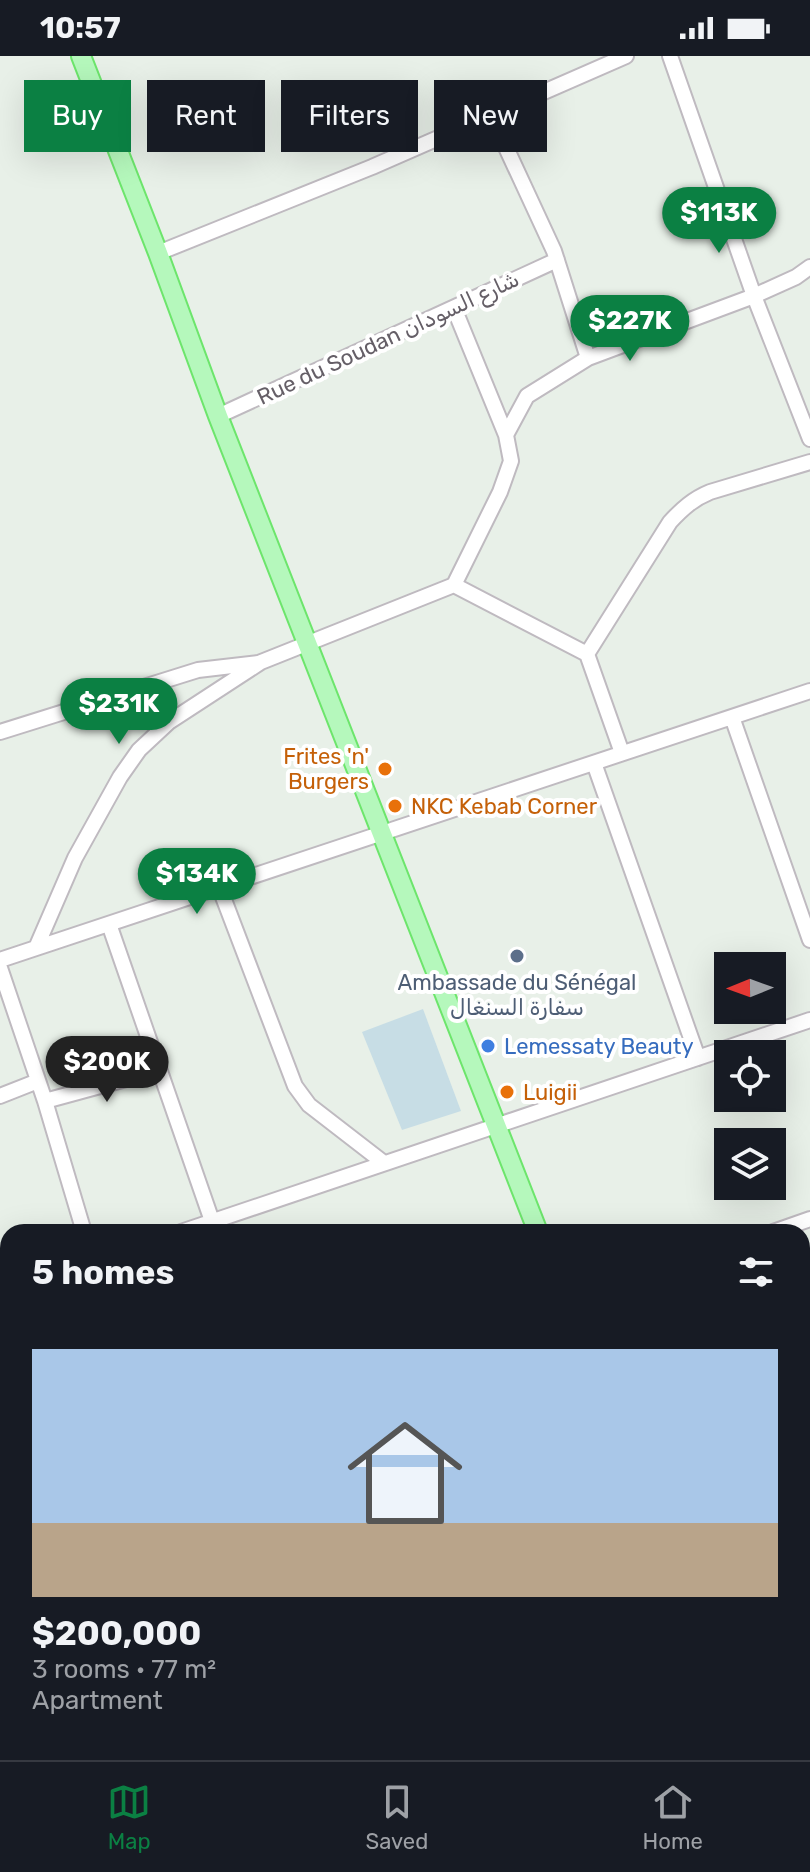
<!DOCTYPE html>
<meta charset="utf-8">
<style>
:root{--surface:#171b24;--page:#20242c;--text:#f1f3f6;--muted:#9ea1a6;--line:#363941;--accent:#0b8043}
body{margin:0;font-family:Rubik,"Noto Sans Arabic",sans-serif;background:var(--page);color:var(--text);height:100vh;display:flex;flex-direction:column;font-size:30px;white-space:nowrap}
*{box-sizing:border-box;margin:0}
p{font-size:26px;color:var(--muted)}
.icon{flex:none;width:44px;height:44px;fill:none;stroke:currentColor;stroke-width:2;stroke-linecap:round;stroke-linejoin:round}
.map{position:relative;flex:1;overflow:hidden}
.details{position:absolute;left:0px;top:1168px;width:810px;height:536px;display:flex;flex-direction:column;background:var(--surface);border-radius:24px 24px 0 0;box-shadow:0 8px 32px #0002}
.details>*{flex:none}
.guide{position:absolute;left:24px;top:24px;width:762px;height:72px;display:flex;gap:16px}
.needle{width:52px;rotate:269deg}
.fabs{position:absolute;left:714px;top:896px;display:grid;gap:16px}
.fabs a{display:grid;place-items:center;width:72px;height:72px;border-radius:0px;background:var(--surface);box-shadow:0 8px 32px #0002;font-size:40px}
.price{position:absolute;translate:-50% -68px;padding:0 18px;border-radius:28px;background:var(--accent);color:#fff;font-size:26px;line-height:52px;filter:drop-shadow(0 2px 4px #0008)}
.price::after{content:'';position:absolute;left:50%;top:48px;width:24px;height:18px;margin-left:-12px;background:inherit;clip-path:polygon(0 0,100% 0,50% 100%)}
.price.current{background:#222;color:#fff}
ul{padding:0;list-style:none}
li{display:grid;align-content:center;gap:16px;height:424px;padding:0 32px}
li span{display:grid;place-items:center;height:248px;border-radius:0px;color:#555}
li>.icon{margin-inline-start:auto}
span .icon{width:144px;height:144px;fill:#fffc;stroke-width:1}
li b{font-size:34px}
h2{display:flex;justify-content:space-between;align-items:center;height:96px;padding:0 32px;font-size:34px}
.chip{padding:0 28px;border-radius:0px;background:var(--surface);box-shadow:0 8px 32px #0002;font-size:28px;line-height:72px}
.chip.current{background:var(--accent);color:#fff}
.status{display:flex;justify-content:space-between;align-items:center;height:56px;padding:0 40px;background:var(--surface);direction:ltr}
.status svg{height:22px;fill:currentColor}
.tab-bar{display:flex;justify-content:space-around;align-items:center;height:112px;border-top:2px solid var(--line);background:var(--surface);font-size:22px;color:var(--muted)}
.tab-bar a{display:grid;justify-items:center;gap:4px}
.tab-bar .current{color:var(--accent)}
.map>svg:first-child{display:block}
.green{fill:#c7dde5}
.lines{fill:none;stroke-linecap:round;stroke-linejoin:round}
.minor-casing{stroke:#bfbac0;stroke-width:18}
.major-casing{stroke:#6de56c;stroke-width:22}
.minor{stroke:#fff;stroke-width:14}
.major{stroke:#b5f8bc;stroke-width:18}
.food-dot{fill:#e8710a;stroke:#fff;stroke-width:3}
.service-dot{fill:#5c6f8a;stroke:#fff;stroke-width:3}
.shop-dot{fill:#3f7fe0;stroke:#fff;stroke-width:3}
.labels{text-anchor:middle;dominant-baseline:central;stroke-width:8;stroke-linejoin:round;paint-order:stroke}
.street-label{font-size:22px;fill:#655f67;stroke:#fff}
.food-label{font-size:22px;fill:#c56008;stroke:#fff;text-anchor:start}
.service-label{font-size:22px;fill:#4e5e75;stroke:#fff}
.shop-label{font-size:22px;fill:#366cbe;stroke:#fff;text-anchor:start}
</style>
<div class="status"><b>10:57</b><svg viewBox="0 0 49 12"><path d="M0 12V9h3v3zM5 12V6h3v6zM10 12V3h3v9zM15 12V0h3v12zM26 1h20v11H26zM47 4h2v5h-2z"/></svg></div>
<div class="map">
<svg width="810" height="1704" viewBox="0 0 810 1704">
<rect width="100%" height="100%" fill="#e8f0e8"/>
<!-- green -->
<path class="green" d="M423 953 461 1055 402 1074 362 976Z"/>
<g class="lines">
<!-- minor casing -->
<g class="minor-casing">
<path id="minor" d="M670 0 754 240 810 383
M491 59 554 195 588 302
M158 197 372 111 626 0
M218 360 557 204
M506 379 527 340 588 302 754 240 796 221 810 211
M454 529 587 598 622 697
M587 598 670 466C682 453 693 443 710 436L810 406
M732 661 810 884
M0 676 198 614 258 607
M594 707 698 1002
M220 833 295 1030 309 1049 384 1107
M109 868 212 1165
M36 892 75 802 120 721 139 694 169 666 261 606 454 529 500 436 511 405 506 379 454 252
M0 904 810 635
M0 912 45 1045 84 1176
M0 1040 38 1025
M45 1045 159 1014
M181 1176 810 964
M773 1176 810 1163
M0 1237 8 1235
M802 1328 810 1333
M0 1388 8 1403
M802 1513 810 1511
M0 1664H8
M802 1665 810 1663
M237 1696 241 1704
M409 1696 411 1704
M513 1696 516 1704
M702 1704 737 1696"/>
</g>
<!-- major casing -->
<g class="major-casing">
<path id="major" d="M81 0 158 197 218 360 538 1176
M742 1696 745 1704"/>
</g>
<!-- minor -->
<use href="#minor" class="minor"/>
<!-- major -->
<use href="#major" class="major"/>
</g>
<!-- markers -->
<g class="food-dot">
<circle cx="385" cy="713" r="8"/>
<circle cx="395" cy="750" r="8"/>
<circle cx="507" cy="1036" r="8"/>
</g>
<circle class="service-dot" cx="517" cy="900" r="8"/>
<circle class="shop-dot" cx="488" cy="990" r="8"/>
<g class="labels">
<!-- street labels -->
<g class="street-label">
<text transform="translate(388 282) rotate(-25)">Rue du Soudan شارع السودان</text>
</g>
<!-- food labels -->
<g class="food-label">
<text x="369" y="700" text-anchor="end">Frites 'n'<tspan x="369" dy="25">Burgers</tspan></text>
<text x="411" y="750">NKC Kebab Corner</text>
<text x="523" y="1036">Luigii</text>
</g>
<!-- service labels -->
<g class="service-label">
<text x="517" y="926">Ambassade du Sénégal<tspan x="517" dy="25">سفارة السنغال</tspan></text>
</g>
<!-- shop labels -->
<g class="shop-label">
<text x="504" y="990">Lemessaty Beauty</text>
</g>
</g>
</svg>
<div class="fabs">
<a><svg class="needle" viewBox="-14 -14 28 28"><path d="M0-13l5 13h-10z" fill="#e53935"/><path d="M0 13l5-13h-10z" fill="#9ea1a6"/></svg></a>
<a><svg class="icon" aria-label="locate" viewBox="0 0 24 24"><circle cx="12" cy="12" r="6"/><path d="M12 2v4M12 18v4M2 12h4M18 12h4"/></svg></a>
<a><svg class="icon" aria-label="layers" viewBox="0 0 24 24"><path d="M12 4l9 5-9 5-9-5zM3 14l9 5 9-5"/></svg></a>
</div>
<b class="price" style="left:719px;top:199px">$113K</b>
<b class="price" style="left:630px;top:307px">$227K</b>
<b class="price" style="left:119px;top:690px">$231K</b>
<b class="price" style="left:197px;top:860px">$134K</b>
<b class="price current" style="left:107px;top:1048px">$200K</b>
<div class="guide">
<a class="chip current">Buy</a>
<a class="chip">Rent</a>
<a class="chip">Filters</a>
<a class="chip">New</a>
</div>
<section class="details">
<h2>5 homes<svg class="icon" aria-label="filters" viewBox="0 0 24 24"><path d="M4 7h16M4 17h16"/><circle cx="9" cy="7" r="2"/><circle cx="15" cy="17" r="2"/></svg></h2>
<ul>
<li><span style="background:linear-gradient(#a9c7e8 70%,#b9a48a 0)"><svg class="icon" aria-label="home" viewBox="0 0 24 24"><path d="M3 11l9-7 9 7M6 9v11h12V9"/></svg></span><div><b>$200,000</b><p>3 rooms · 77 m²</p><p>Apartment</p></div></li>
</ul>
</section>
</div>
<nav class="tab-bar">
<a class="current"><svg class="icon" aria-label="map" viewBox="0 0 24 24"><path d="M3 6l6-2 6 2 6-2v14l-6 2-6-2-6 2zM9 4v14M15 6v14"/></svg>Map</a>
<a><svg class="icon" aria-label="saved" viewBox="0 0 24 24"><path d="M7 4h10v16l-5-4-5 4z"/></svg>Saved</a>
<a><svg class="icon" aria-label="home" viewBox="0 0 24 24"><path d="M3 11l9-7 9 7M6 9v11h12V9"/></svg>Home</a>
</nav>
